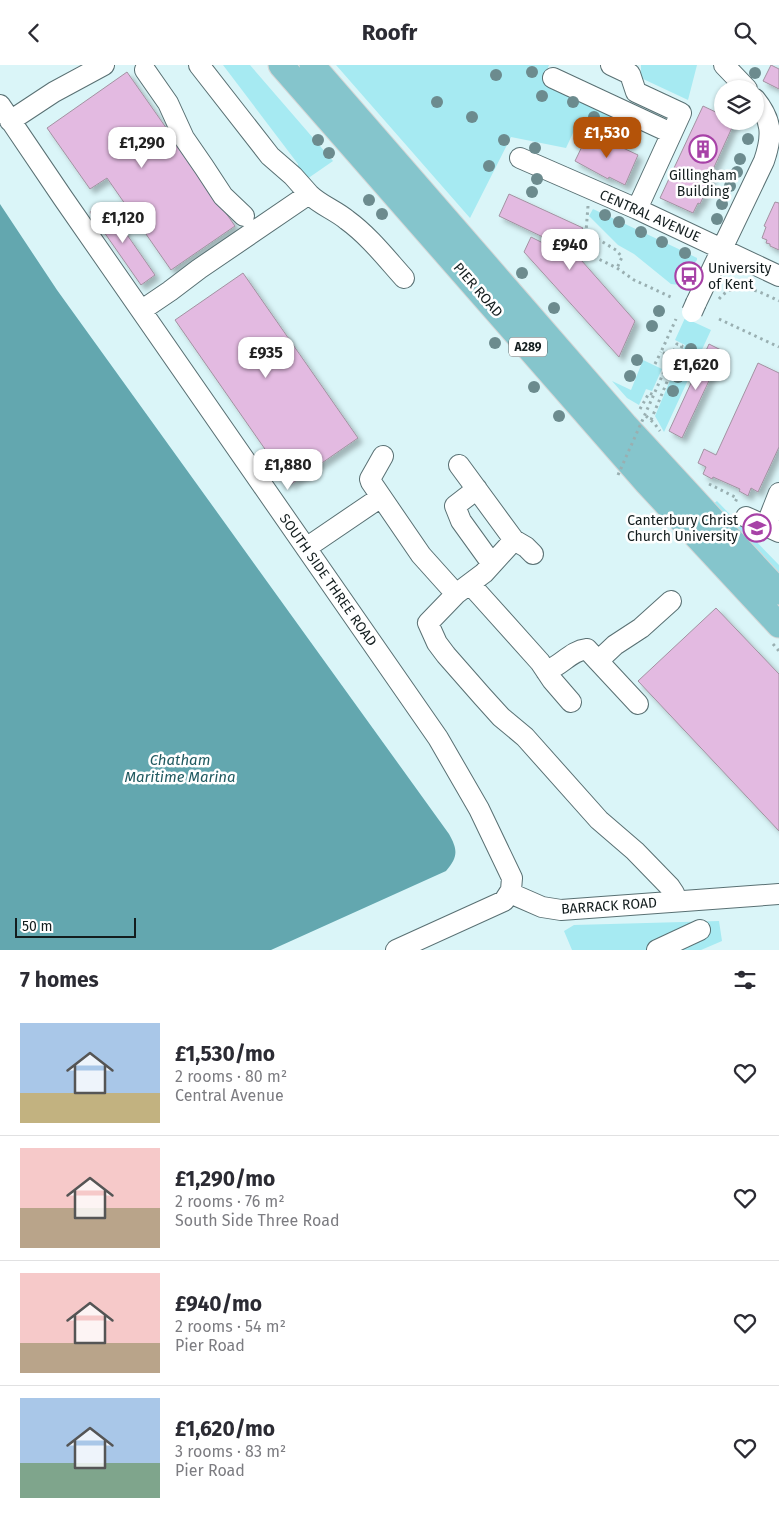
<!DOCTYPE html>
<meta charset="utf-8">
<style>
:root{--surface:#fff;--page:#f7f7f7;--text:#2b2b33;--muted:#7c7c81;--line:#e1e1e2;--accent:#b45309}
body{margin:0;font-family:"Fira Sans",sans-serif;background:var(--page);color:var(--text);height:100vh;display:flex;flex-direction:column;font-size:19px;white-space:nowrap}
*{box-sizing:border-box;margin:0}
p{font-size:16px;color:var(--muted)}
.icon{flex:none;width:28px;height:28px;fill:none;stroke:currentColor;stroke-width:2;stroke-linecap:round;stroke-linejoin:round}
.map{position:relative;height:885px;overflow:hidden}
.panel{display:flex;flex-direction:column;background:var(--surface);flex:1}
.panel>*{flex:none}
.fabs{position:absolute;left:714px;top:15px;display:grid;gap:10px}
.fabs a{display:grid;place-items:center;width:50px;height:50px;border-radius:50%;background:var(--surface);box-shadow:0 1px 4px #0004;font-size:25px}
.scale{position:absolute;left:15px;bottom:12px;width:121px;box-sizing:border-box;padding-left:5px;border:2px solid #131d1e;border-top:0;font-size:14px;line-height:18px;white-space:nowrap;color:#131d1e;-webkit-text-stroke:4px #fff;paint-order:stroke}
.price{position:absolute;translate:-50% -42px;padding:0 11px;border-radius:10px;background:#fff;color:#222;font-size:16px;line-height:32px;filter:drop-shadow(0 1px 2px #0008)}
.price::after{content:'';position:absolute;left:50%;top:30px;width:15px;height:11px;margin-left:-8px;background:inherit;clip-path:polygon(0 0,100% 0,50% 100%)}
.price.on{background:var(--accent);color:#fff}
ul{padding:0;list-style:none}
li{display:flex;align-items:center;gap:15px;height:125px;padding:0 20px}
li+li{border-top:1px solid var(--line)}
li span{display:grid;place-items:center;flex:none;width:140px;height:100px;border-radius:0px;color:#555}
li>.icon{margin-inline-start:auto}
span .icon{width:60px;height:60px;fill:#fffc;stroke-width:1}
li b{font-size:21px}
h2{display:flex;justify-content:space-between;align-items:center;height:60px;padding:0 20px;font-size:21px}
header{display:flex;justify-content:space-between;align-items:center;height:65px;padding:0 20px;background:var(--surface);font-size:22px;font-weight:700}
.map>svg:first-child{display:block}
.green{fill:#a6eaf2}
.water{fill:#63a7af}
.building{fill:#e3bae1;stroke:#a292a1;filter:url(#shadow)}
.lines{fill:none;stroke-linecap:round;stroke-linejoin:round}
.minor-casing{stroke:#597073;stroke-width:22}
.major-casing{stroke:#d5d6d6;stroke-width:27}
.path{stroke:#99afb1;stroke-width:3;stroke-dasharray:2.5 4;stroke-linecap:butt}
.minor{stroke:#fff;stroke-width:20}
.major{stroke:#85c5cc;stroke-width:25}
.minor-bridge-casing{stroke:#597073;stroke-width:22;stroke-linecap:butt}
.path-bridge{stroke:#99afb1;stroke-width:3;stroke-dasharray:2.5 4;stroke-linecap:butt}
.minor-bridge{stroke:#fff;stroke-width:20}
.tree{fill:#6c8b8e}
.labels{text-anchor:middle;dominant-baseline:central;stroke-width:5;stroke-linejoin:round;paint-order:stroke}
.shield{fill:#fff;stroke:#5a6162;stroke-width:1}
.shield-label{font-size:12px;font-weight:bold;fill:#131d1e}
.poi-label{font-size:14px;fill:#131d1e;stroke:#fff}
.street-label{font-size:14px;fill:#131d1e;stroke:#fff}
.water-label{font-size:15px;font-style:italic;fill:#205a60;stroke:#fff}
</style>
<header><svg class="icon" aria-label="back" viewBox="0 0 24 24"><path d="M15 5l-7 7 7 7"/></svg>Roofr<svg class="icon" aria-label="search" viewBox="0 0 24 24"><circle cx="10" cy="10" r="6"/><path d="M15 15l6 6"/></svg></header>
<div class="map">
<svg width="779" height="885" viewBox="0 0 779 885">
<defs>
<filter id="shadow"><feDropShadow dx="4.5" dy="4.5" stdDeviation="2.5" flood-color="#0004"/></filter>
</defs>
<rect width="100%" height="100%" fill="#daf5f8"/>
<!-- green -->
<path class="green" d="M223 0H250L333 96 307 114 298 105V99Z
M336 0H549L543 16 613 49 604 67 579 55 566 83 511 72 470 153Z
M641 0H697L688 35 641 13Z
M593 144 685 187 697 193V195L686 208 680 220 671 219 634 189 618 180 589 151Z
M685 253 711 265 664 367 655 351 685 280 675 275Z
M643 295 662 304 652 326 646 324 639 340 627 333 612 316 631 325Z
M717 436 779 500V513L713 439Z
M719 856 722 876 701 885H572L564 866 574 860Z"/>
<!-- water -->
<path class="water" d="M0 139 57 225 449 769C458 785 458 792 446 806L271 885H0Z"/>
<!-- building -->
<path class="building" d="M771 0 779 4V24L763 16Z
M127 7 235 161 171 205 107 113 90 124 47 63Z
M703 41 722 50V56H735L710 111 712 113 700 139 698 138 693 148 660 133Z
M589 67 638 90 625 120 609 112 608 114 575 96Z
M509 129 583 163 566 178 635 256 619 292 524 187 531 172 545 179 547 174 499 151Z
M775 137 779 138V185L770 181V179L766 178 767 175 762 173 766 162 764 161Z
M105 138 155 210 141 220 90 147Z
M243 208 358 373 290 420 175 255Z
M709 279 723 286 682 373 669 366Z
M758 298 779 308V382L758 427 751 423 748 431 739 426 740 424 713 412 712 414 703 409 706 402 698 398 704 384 716 390Z
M716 543 779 609V766L638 616Z"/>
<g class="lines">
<!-- minor casing -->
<g class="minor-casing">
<path id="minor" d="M611 0 630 9 636 27 681 48 637 144
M724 0 747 24
M145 5 168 38 184 73 204 102 223 131 244 151
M553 13 671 68
M0 40 63 133 438 673 479 744 512 813 511 825 504 836 396 885
M10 56 54 27 104 0
M520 93 637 144 779 211
M309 129C320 140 335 145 347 155 369 171 386 193 404 213
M696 238 764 96C773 70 772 55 755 34
M142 245 170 226 199 204 309 129 293 111 270 91 199 0
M383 391 370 414 371 417 421 490 456 529 484 508 514 475 459 400
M477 424 455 441 461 456 492 499
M779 428 766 461 779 467
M746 452 766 461
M514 475 526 482 533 489
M306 483 381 432
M470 519 540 597 552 615 571 637
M456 529 428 558 437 578 446 590 482 631 501 652 525 672 599 755 635 786 670 822 674 828 675 837
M546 606C563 600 570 586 587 584L598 596
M638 639 598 596 615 580 641 563 671 536
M510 828 542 842 561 845 779 829
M657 885 700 865"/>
</g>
<!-- major casing -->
<g class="major-casing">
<path id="major" d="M281 0 647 418 779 560
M312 0 625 360 779 527"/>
</g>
<!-- path -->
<path class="path" d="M588 141 586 167 616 185 622 192 617 203
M582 186 617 203 634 215 673 233
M742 216V222
M719 234C736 213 760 227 779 236
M719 254 779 282
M655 299 661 287
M640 344 649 328 654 330
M646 351 654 358 660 366
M651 355 682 281 677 279 671 291
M709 419 737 433 735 438
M773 579 779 586"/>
<!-- minor -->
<use href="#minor" class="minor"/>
<!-- major -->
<use href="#major" class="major"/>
<!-- minor-bridge casing -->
<g class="minor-bridge-casing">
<path id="minor-bridge" d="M692 247 696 238"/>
</g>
<!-- path-bridge -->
<path class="path-bridge" d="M618 410 671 291 661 287 676 254"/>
<!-- minor-bridge -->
<use href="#minor-bridge" class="minor-bridge"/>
</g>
<!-- trees -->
<g class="tree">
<circle cx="532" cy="7" r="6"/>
<circle cx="755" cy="8" r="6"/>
<circle cx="496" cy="10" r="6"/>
<circle cx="542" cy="31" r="6"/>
<circle cx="437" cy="37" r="6"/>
<circle cx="573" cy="37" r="6"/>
<circle cx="472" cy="52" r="6"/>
<circle cx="594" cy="52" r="6"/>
<circle cx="632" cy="71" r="6"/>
<circle cx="748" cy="74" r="6"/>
<circle cx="318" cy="75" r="6"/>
<circle cx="504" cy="75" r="6"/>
<circle cx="535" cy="83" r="6"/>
<circle cx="329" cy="88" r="6"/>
<circle cx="740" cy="94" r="6"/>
<circle cx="489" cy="101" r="6"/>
<circle cx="737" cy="107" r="6"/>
<circle cx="537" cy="114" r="6"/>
<circle cx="730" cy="121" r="6"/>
<circle cx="532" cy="127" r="6"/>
<circle cx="369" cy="135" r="6"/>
<circle cx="722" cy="139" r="6"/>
<circle cx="382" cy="149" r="6"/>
<circle cx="605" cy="150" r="6"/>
<circle cx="717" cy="154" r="6"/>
<circle cx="619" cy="157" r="6"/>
<circle cx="641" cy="167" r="6"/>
<circle cx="662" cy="177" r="6"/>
<circle cx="685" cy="188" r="6"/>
<circle cx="522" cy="208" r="6"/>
<circle cx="554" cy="243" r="6"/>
<circle cx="659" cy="246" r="6"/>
<circle cx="652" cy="261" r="6"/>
<circle cx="495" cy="278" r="6"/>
<circle cx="691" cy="284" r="6"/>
<circle cx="637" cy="295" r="6"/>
<circle cx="685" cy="298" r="6"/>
<circle cx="630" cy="311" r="6"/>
<circle cx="678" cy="312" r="6"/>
<circle cx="534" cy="322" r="6"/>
<circle cx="673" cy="326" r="6"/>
<circle cx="559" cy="351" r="6"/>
</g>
<!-- icons -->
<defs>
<g id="building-ring" transform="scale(1.4375)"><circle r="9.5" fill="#fff" stroke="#a742a7" stroke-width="1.5"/><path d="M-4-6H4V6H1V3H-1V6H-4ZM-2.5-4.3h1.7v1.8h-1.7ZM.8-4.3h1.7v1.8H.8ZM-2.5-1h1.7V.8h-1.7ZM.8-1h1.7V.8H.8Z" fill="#a742a7"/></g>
<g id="bus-ring" transform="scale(1.4375)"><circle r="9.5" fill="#fff" stroke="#a742a7" stroke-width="1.5"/><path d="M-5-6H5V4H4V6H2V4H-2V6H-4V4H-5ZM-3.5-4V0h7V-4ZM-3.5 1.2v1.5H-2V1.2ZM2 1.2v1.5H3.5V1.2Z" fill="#a742a7"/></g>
<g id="university-ring" transform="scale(1.4375)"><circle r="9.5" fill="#fff" stroke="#a742a7" stroke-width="1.5"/><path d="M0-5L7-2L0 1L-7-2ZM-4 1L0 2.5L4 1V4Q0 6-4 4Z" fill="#a742a7"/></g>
</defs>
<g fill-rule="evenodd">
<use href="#building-ring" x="703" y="84"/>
<use href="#bus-ring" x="689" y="211"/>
<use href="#university-ring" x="757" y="463"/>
</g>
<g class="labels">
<!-- shield labels -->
<rect class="shield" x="509" y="272.5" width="38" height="19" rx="4"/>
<g class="shield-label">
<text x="528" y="282">A289</text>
</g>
<!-- poi labels -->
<g class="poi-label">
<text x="703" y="110">Gillingham<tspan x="703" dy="16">Building</tspan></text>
<text x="708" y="203" text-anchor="start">University<tspan x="708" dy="16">of Kent</tspan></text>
<text x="738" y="455" text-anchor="end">Canterbury Christ<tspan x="738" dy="16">Church University</tspan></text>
</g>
<!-- street labels -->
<g class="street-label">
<text transform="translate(650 151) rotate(24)">CENTRAL AVENUE</text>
<text transform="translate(478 225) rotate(49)">PIER ROAD</text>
<text transform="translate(328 515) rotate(55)">SOUTH SIDE THREE ROAD</text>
<text transform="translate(609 841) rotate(-4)">BARRACK ROAD</text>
</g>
<!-- water labels -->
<g class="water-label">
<text x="180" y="695">Chatham<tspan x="180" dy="17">Maritime Marina</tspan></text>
</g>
</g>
</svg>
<div class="fabs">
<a><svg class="icon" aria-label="layers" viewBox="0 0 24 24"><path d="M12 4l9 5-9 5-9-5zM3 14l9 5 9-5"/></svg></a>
</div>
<div class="scale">50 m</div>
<b class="price on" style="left:607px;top:94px">£1,530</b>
<b class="price" style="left:142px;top:104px">£1,290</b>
<b class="price" style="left:123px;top:179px">£1,120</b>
<b class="price" style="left:570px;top:206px">£940</b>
<b class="price" style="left:266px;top:314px">£935</b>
<b class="price" style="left:696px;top:326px">£1,620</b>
<b class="price" style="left:288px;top:426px">£1,880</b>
</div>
<section class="panel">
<h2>7 homes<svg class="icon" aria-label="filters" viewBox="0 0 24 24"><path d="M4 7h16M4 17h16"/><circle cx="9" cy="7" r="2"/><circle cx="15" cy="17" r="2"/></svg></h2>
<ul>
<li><span style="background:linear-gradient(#a9c7e8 70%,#c2b280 0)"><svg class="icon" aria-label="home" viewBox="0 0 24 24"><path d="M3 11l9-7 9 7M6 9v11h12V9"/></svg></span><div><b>£1,530/mo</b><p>2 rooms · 80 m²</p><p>Central Avenue</p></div><svg class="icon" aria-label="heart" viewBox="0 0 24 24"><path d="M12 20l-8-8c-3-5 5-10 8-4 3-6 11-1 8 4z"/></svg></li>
<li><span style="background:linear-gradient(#f6c9c9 60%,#b9a48a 0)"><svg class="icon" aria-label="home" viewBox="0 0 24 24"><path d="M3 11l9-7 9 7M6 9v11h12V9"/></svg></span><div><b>£1,290/mo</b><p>2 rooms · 76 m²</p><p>South Side Three Road</p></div><svg class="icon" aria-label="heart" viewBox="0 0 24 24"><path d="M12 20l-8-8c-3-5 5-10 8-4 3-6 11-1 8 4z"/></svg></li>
<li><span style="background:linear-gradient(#f6c9c9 70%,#b9a48a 0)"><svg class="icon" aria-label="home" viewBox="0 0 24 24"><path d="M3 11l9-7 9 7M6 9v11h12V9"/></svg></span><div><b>£940/mo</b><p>2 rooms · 54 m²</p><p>Pier Road</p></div><svg class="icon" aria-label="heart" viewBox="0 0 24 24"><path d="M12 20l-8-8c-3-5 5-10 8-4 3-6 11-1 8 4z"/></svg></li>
<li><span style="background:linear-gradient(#a9c7e8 65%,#7fa58c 0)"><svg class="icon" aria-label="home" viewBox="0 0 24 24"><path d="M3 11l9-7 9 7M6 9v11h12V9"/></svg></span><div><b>£1,620/mo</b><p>3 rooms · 83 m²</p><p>Pier Road</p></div><svg class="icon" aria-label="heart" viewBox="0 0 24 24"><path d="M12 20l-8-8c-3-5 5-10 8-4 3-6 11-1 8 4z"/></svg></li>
</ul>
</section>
